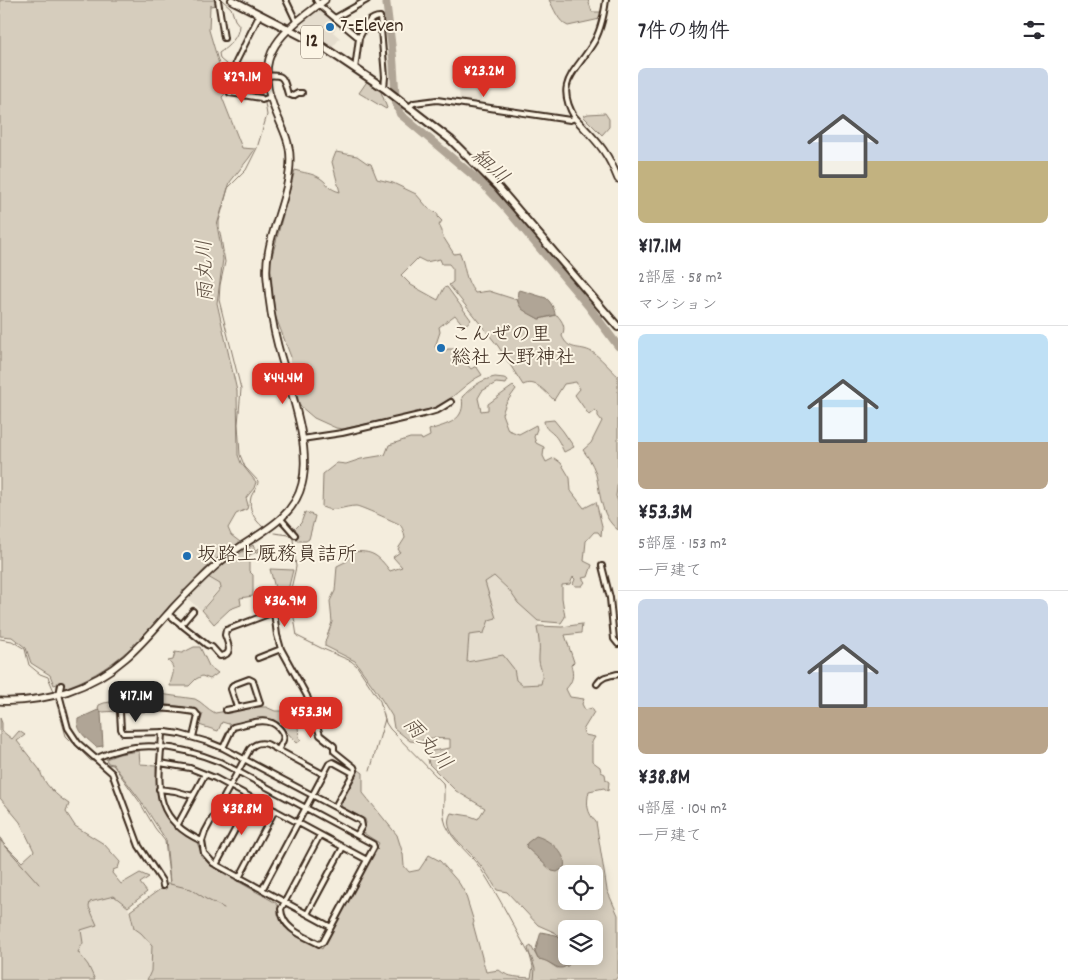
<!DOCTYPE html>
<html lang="ja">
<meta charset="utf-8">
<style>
:root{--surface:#fff;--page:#f2f2f3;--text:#2b2b33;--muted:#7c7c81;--line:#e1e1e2;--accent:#d93025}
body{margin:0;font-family:Dekko,"Klee One",sans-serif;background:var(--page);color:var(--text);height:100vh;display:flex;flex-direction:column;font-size:19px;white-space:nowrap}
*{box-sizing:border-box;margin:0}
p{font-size:16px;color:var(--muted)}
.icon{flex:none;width:28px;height:28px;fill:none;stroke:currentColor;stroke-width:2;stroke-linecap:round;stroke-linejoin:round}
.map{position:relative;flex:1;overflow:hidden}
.drawer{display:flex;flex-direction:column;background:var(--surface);width:450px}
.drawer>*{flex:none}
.controls{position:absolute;left:558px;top:865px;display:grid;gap:10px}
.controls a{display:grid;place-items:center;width:45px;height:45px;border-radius:8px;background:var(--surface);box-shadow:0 2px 12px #0003;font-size:25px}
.price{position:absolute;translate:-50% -42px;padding:0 11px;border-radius:10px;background:var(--accent);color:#fff;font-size:16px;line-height:32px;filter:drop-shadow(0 1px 2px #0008)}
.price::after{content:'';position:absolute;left:50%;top:30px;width:15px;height:11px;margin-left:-8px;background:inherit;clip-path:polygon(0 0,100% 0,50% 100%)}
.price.active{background:#222;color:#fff}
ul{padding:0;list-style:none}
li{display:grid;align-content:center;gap:10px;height:265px;padding:0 20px}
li+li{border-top:1px solid var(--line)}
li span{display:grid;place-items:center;height:155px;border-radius:8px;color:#555}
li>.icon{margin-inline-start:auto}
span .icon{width:90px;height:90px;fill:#fffc;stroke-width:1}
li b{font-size:21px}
h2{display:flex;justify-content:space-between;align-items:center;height:60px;padding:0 20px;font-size:21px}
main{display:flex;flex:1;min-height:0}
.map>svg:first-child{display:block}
.built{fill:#e5ddce}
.green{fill:#d6cdbd;stroke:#887c6e;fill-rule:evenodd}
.water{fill:#b0a596;stroke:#817466}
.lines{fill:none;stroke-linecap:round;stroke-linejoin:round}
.stream{stroke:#817466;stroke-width:1}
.river{stroke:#b0a596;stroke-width:8}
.street-casing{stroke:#3b2a1e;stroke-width:8}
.secondary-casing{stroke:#3b2a1e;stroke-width:9}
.primary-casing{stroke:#3b2a1e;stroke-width:10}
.street{stroke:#fcf5e5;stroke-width:4}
.secondary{stroke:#fcf5e5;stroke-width:5.5}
.primary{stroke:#fcf5e5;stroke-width:6}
.poi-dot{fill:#1f6fb2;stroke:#fcf5e5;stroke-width:2}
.labels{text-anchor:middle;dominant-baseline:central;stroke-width:4;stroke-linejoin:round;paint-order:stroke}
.shield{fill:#fcf5e5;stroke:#75675a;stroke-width:1}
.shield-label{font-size:19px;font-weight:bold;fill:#3b2a1e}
.poi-label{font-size:20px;fill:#3b2a1e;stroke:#fcf5e5;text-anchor:start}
.water-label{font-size:21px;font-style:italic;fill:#645548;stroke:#fcf5e5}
</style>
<main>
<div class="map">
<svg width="618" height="980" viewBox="0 0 618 980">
<rect width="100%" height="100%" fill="#f4eddd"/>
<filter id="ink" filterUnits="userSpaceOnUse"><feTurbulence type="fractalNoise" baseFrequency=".02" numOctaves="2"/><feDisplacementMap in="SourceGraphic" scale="10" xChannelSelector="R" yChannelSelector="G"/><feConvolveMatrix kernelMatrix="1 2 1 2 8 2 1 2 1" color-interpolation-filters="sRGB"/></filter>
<g filter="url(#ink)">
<!-- built -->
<path class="built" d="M320 9 339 24 333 32 340 38 332 48 304 29V22Z
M481 88V105L460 100 459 90Z
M494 576 509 590 518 603 538 621 541 649 539 657 544 675 541 684 522 685 516 680 514 669 511 666 467 662 469 635 484 582Z
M208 577 220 584V587L201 610 188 599Z
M114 896 128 907 134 928 141 933 152 945 151 971 147 980H95L88 965 78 952 83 943 81 930 90 901Z"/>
<!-- green -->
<path class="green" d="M0 0H215L217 5 210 6 209 30 219 64 217 65 216 80 225 89V94L222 97 242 148 255 149 249 158 230 182 217 225 223 259 217 303 237 391 238 455 241 463 256 482 254 488 246 498 248 505 247 509 236 514 228 528 231 535 240 542 205 569 187 589 182 591V594C144 635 114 674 57 690V684L54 685 50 675 31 663 26 648 12 637 0 636Z
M549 0H588L592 12H601L600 19 568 26C558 22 554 8 549 0Z
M368 80 380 89 387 108 386 109 359 93Z
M605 113 609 119V127L602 135 583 116 588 114Z
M336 152 357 156 367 163 371 164 377 179 393 183 416 194 428 208 438 214V217L442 221 439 225 442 231V235L454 254 460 253C466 269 464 278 475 293L489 291 517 300 522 309 539 319 557 315C563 322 566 327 562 336 569 352 579 345 592 352 598 355 612 371 618 376V480L616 496 618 502V530C599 515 601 492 595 471 592 463 588 457 583 450L591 443 602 421 598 416V413L595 410 589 415 575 395 580 389 576 382 564 384 554 400C544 391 536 379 523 385L498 346 449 285 453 282V269L449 264H442L440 259 426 262 418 258 401 275 411 285 438 300 444 288 447 287 471 320 464 326 455 315 439 327 440 332 435 347 440 353 448 349H454L471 369 476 366 482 375C467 382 457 395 443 403 436 407 429 410 421 412L343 429 336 428 314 418 300 406 292 376 291 357 275 315 270 264 295 170C303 173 312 173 320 178 329 184 328 189 340 192L332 162Z
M495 377 504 378 508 380 506 384 496 383 482 391 478 398 481 411 488 410V404L513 386 516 389 506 403 502 414 508 430 519 434 536 425 537 429 534 437 536 443 544 447 543 456 546 462 554 458 561 463 570 478 571 491 584 508 596 502 602 526 601 536 598 532H594L586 541 584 561 592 565 588 577 582 578 585 582 582 586H575L573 584 575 579 573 577 570 584 562 585V598L565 617 561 623 538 621 518 603 509 590 494 576 485 582 496 618 489 620 484 633 469 635 467 662 503 655 514 669 516 680 522 685 541 684C545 670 538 668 539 656 540 646 539 638 537 628L538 626 562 627 582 624 581 633 565 635 574 662 571 665C574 676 573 681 566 689L570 697 584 699 582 704 585 710 592 708 594 712 583 730 585 735 595 737 592 742V761L600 767 601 772 605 774 606 780 609 782 608 791 604 788 589 791C586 804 587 813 596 822L607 890 618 915V976L615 980H147L151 971 152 945 141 933 134 928 130 911 170 882 166 840 141 801 113 764 108 763 106 759 119 754 139 751 140 764 156 765 158 797 162 809 173 824 184 834 196 840 202 855 211 866 276 903C281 908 279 917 282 924L322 949 379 843 365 834 363 830 366 823 365 819 342 807 341 804 359 770 363 773V793L397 835 403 854 404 866 409 872 419 870 429 855 440 861 459 883 465 893 474 922 473 924 486 972 499 970C508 978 521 977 531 978L533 967 528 948 531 946 538 959 545 960 557 968 568 966 573 956H594V929H566V945L556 933 538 925 507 892 497 890C491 880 485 870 477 861 468 848 440 832 451 813L470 816 478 819 485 808 456 791 429 764 428 759 432 751 450 748V739L428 738 419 742 410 741 394 728 392 716 377 692 355 661 325 646V642L332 622 330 601 335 591 337 566 347 561 352 552C372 550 378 555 390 571L402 567 393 557 400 552 398 549 405 538C404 533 403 527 399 524 395 522 360 506 356 506 344 506 334 513 322 507L323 474 337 463 346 464 361 459 385 455 389 445 410 438H421L422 440 430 436 429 430C448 424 466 421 462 397 472 387 480 380 495 377ZM566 874H594V901H566Z
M554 420 563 431 574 447 564 452C561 446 558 438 553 434 548 429 545 429 544 421Z
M305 512 315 516 309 539 306 541H297L295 529 301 523Z
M253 545 255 550 261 548 262 550 249 555V571L253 575V596L240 598 241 605 230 609 214 624 202 610 221 588 220 584 208 577 225 563Z
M270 569 293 570 288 590 275 588Z
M194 647H200L209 666 218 673 210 679 202 676 196 679 189 686H170C171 676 178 669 168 661L173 660 175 652 182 653Z
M153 693 195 699C202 702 207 709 215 713L251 707H266L275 711H300L308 716 298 727 299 737 301 740 297 743C289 735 280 722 268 719L232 725 222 722 218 731 199 725 203 714C181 700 143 706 118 707V711L102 712 98 709 99 705 104 703 142 697Z
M0 718 2 723V731L12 739 19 731 25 735 17 741 40 770C43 784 57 796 69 804L66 812 75 826 104 844 120 862 118 868 113 870 112 873 121 884 140 873 149 877 140 883 147 892 128 907 114 896 90 902 89 907 97 925 81 930 83 943 78 952 88 965 95 980H0V837L3 843 22 862 34 851 20 822 0 798Z"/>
<!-- water -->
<path class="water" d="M520 290 546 298C550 301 555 309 555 315L539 319C525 311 515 309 518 291Z
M98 710 101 713 103 746 96 747C88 739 76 732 78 719Z
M536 836C548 839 568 853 564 868L557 872 552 871 526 847 527 843Z
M541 932 556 935 566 945V956H573C560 980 556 961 538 959L535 952Z"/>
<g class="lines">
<!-- stream -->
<path class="stream" d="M222 0 231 8 235 20 239 25C239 37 228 47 219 53L220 59 233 70
M237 72C247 79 258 81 262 94
M263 527C254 520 248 508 251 497 253 491 258 488 258 481L245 467 240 455 238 424 241 389 219 300 220 285 225 262 219 227V221L228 188 246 170 257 148 267 115 265 103
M274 533 289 535 293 539 296 567 290 593 297 636 321 648 351 661 357 666 380 701 386 723 390 729 443 783C446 797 441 812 446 825 454 843 470 853 481 869 500 898 515 929 532 959L535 969 534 980
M0 639 12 641 25 649 29 665 40 674 48 677 54 691
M56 701 66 736 90 760 98 764
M107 764 113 765 116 769 139 801 155 828 165 841 170 884 191 889 206 899 224 908
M370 771 385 719
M0 840 39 884"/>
<!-- river -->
<path class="river" d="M386 0 393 57 396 103 400 114 483 184 505 207 589 307 618 346"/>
<!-- street casing -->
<g class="street-casing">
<path id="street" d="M218 0 224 38
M286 0 296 21
M316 0 319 5 359 38 355 69
M260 14 236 62 230 93 261 98 262 100 270 97
M335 18 367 0
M359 38C364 29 368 17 380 17L385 77 384 88
M266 76C285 74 283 78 288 94L293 96 298 93H302
M409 107 414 103 437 100 570 120 575 118C554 83 575 73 592 45 601 32 604 15 606 0
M302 439 342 433 428 413 438 410 451 402
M281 519 295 535
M602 566 610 598 614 639 618 644
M293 591 274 592 276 603 274 612 277 635 281 649 307 696 320 735 334 746V751L354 767 355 770 335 807
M168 614 207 645 212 647 220 656C234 655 228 644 225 635L226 630 274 612
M181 625 193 611
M258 658 281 649
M597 684C602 676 609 676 618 674
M61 685 59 694 68 728 78 743 112 773 139 846 162 881 163 886
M226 710 260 703 253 681 249 679 233 685 231 689 237 707
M162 732C160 781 148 817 202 841L204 853 213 863 331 927
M193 737 198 716 195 712C170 708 147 707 122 709L120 712 121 729 123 733 166 732 180 734 208 742 223 748 361 821 362 826 357 835
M223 748 233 727C248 724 268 715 279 728 287 737 283 741 278 750
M97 758C137 738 180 746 220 762L373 844 374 847 323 942 319 944C304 936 282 929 281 909L320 835
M160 763 190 768 215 778 367 860
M159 789 175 791 193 796
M177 826 205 774
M202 841 205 832 250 749C255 743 260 742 267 744L323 774
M216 865 252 798
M239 878 275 810
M262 890 329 764 333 762 353 773
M307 914 343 847"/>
</g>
<!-- secondary casing -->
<g class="secondary-casing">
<path id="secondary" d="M575 118C596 141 606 148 618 179
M0 701C45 703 92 688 126 658 143 643 158 625 173 608 190 590 206 573 226 557 253 535 293 522 302 484 312 444 288 384 278 346 272 324 269 301 267 278 263 239 291 198 290 158 290 138 278 121 272 102 253 50 288 28 325 0"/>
</g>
<!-- primary casing -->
<g class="primary-casing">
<path id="primary" d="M232 0 323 47 384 88 451 140 498 187 618 327"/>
</g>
<!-- street -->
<use href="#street" class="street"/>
<!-- secondary -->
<use href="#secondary" class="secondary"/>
<!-- primary -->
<use href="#primary" class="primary"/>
</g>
</g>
<!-- markers -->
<g class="poi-dot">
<circle cx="330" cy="27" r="5"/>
<circle cx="441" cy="348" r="5"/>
<circle cx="187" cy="556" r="5"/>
</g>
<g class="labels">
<!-- shield labels -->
<rect class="shield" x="301" y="25.5" width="22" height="33" rx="4"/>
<g class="shield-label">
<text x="312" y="42">12</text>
</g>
<!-- poi labels -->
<g class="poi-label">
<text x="340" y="27">7-Eleven</text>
<text x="451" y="336">こんぜの里<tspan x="451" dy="23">総社 大野神社</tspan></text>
<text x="197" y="556">坂路上厩務員詰所</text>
</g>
<!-- water labels -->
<g class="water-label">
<text transform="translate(489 168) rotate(43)">細川</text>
<text transform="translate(207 271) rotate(-92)">雨丸川</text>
<text transform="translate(426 745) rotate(49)">雨丸川</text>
</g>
</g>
</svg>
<div class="controls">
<a><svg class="icon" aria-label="locate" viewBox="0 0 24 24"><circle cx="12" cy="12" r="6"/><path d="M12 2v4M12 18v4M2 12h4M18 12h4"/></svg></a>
<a><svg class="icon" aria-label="layers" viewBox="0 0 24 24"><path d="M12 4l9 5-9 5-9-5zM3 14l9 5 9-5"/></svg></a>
</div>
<b class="price" style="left:484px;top:98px">¥23.2M</b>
<b class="price" style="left:242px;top:104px">¥29.1M</b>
<b class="price" style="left:283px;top:405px">¥44.4M</b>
<b class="price" style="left:285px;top:628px">¥36.9M</b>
<b class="price active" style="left:136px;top:723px">¥17.1M</b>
<b class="price" style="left:311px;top:739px">¥53.3M</b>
<b class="price" style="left:242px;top:836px">¥38.8M</b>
</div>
<section class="drawer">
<h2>7件の物件<svg class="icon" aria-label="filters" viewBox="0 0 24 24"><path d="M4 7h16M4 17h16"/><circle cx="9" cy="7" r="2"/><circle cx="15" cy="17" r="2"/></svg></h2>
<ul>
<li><span style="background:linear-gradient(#c9d6e8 60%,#c2b280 0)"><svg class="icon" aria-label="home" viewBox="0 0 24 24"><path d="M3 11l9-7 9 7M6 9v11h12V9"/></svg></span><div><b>¥17.1M</b><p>2部屋 · 58 m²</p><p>マンション</p></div></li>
<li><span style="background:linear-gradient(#bfe0f5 70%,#b9a48a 0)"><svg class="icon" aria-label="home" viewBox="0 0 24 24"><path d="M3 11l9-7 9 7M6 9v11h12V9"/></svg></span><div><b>¥53.3M</b><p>5部屋 · 153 m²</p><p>一戸建て</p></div></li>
<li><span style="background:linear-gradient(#c9d6e8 70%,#b9a48a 0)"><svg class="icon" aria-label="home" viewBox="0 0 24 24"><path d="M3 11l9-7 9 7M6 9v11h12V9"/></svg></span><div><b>¥38.8M</b><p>4部屋 · 104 m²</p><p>一戸建て</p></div></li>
</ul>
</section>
</main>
